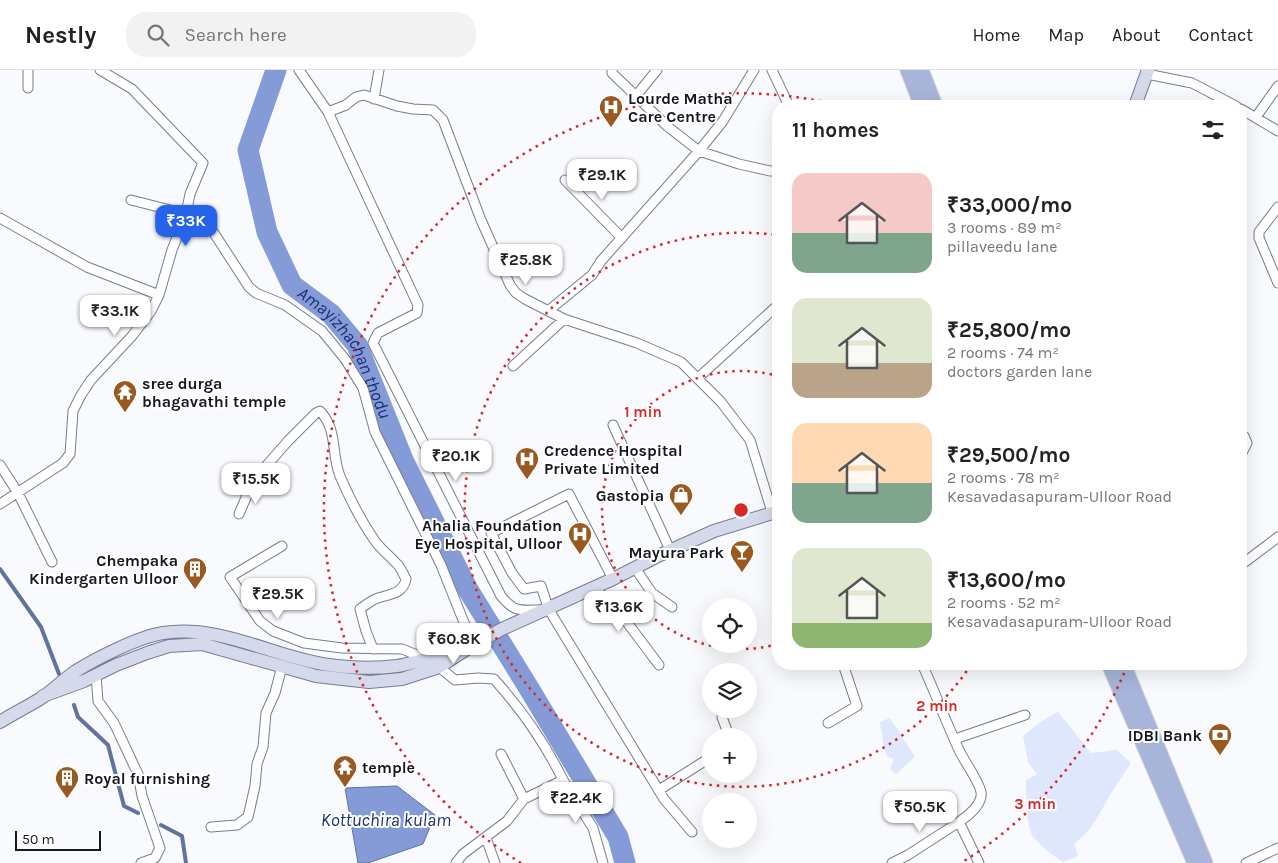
<!DOCTYPE html>
<meta charset="utf-8">
<style>
:root{--surface:#fff;--page:#f2f2f2;--text:#222;--muted:#767676;--line:#e0e0e0;--accent:#2563eb}
body{margin:0;font-family:Karla,sans-serif;background:var(--page);color:var(--text);height:100vh;display:flex;flex-direction:column;font-size:19px;white-space:nowrap}
*{box-sizing:border-box;margin:0}
p{font-size:16px;color:var(--muted)}
.icon{flex:none;width:28px;height:28px;fill:none;stroke:currentColor;stroke-width:2;stroke-linecap:round;stroke-linejoin:round}
.map{position:relative;flex:1;overflow:hidden}
.details{position:absolute;left:772px;top:30px;width:475px;height:570px;display:flex;flex-direction:column;background:var(--surface);border-radius:20px;box-shadow:0 5px 20px #0002}
.details>*{flex:none}
.tools{position:absolute;left:702px;top:528px;display:grid;gap:10px}
.tools a{display:grid;place-items:center;width:55px;height:55px;border-radius:50%;background:var(--surface);box-shadow:0 5px 20px #0002;font-size:25px}
.scale{position:absolute;left:15px;bottom:12px;width:86px;box-sizing:border-box;padding-left:5px;border:2px solid #14171f;border-top:0;font-size:14px;line-height:18px;white-space:nowrap;color:#14171f;-webkit-text-stroke:4px #fff;paint-order:stroke}
.price{position:absolute;translate:-50% -42px;padding:0 11px;border-radius:10px;background:#fff;color:#222;font-size:16px;line-height:32px;filter:drop-shadow(0 1px 2px #0008)}
.price::after{content:'';position:absolute;left:50%;top:30px;width:15px;height:11px;margin-left:-8px;background:inherit;clip-path:polygon(0 0,100% 0,50% 100%)}
.price.active{background:var(--accent);color:#fff}
ul{padding:0;list-style:none}
li{display:flex;align-items:center;gap:15px;height:125px;padding:0 20px}
li span{display:grid;place-items:center;flex:none;width:140px;height:100px;border-radius:15px;color:#555}
li>.icon{margin-inline-start:auto}
span .icon{width:60px;height:60px;fill:#fffc;stroke-width:1}
li b{font-size:21px}
h2{display:flex;justify-content:space-between;align-items:center;height:60px;padding:0 20px;font-size:21px}
header{display:flex;align-items:center;gap:30px;box-sizing:border-box;height:70px;padding:0 25px;background:var(--surface);border-bottom:1px solid var(--line)}
header strong{font-size:24px}
nav{display:flex;gap:28px;margin-inline-start:auto;font-size:18px}
.search{width:350px;height:45px;background:var(--page);display:flex;align-items:center;gap:12px;box-sizing:border-box;padding:0 18px;border-radius:20px;color:var(--muted);font-size:19px}
.map>svg:first-child{display:block}
.green{fill:#dfe7fc}
.water{fill:#849bd8;stroke:#6273a0}
.lines{fill:none;stroke-linecap:round;stroke-linejoin:round}
.stream{stroke:#6273a0;stroke-width:4}
.river{stroke:#849bd8;stroke-width:21}
.street-casing{stroke:#757d92;stroke-width:11}
.secondary-casing{stroke:#757d92;stroke-width:14}
.primary-casing{stroke:#d5d5d7;stroke-width:17}
.street{stroke:#fff;stroke-width:9}
.secondary{stroke:#d4daec;stroke-width:12}
.primary{stroke:#a8b5da;stroke-width:15}
.ring{fill:none;stroke:#d62828;stroke-width:2.5;stroke-dasharray:2.5 5}
.labels{text-anchor:middle;dominant-baseline:central;stroke-width:4;stroke-linejoin:round;paint-order:stroke}
.poi-label{font-size:16px;font-weight:bold;fill:#14171f;stroke:#fff;text-anchor:start}
.water-label{font-size:18px;font-style:italic;fill:#1c2e75;stroke:#fff}
.centre{fill:#d62828;stroke:#fff;stroke-width:2.5}
.ring-label{font-size:15px;text-anchor:middle;font-weight:bold;fill:#d62828;stroke:#fff;stroke-width:4;stroke-linejoin:round;paint-order:stroke}
</style>
<header>
<strong>Nestly</strong>
<div class="search"><svg class="icon" aria-label="search" viewBox="0 0 24 24"><circle cx="10" cy="10" r="6"/><path d="M15 15l6 6"/></svg>Search here</div>
<nav><a>Home</a><a>Map</a><a>About</a><a>Contact</a></nav>
</header>
<div class="map">
<svg width="1278" height="793" viewBox="0 0 1278 793">
<rect width="100%" height="100%" fill="#f8fafe"/>
<!-- green -->
<path class="green" d="M1058 642 1091 683 1117 680 1131 693C1124 704 1116 715 1109 727 1098 746 1092 760 1074 774L1078 786 1064 792C1055 788 1037 773 1032 765 1026 753 1026 723 1026 710L1037 704 1028 692 1023 666 1040 652Z
M890 648 915 687 896 704 890 699 894 689 887 686 884 679 880 652Z"/>
<!-- water -->
<path class="water" d="M397 716 435 745 423 774 368 793H358L345 718Z"/>
<g class="lines">
<!-- stream -->
<path class="stream" d="M0 499 41 557 59 604
M74 635 78 647 108 675 124 736 138 743
M161 755 182 766 186 793"/>
<!-- river -->
<path class="river" id="s1" d="M276 0 248 80 267 162 292 215 331 244 357 275 403 390 467 518 530 620 618 767 625 793"/>
<!-- street casing -->
<g class="street-casing">
<path id="street" d="M28 0V18
M100 0 132 19 203 93 190 124 186 144 172 180 159 225
M299 0 328 42 346 35 356 27 364 25 397 36 413 39 433 40 443 50 481 150 510 215 516 223 525 229 564 249 637 273 681 292 721 332 750 370 772 442
M612 0V3L667 56 699 81 739 94 770 101H779
M772 0 789 36
M1147 4 1192 13 1236 36
M635 27 657 0
M374 29 379 0
M1241 39 1278 61
M328 42 418 235 417 243 378 263 373 273 501 526C515 543 520 540 540 540
M1256 47 1278 16
M565 110 622 168
M131 130 186 144 210 157 249 217 256 223 285 235 322 261 345 289 363 318 375 362 441 495 473 575
M1278 137 1259 162V168L1278 213
M0 148 87 197 159 225 151 241 132 266 91 310 81 325 73 341 70 384 63 393 0 434
M548 241 592 205 601 191 699 81 723 51 754 0
M513 296 564 249
M698 308 779 234
M613 355 670 480
M1241 385 1247 373 1244 366
M0 395 18 423 52 492
M239 444 251 416 267 395 288 371 316 343 320 341C338 360 331 384 340 406 349 427 360 449 373 468 379 478 388 484 396 493 401 497 403 504 406 509 403 524 390 524 378 528 371 530 366 535 360 539L366 561 373 579
M282 476 230 507 260 551 273 561 304 573 342 578 402 579 427 589
M1241 495 1278 467
M635 498 652 523 672 537
M613 509 569 424 491 463 512 503 524 519 541 516 549 540 664 729 692 762
M594 518 620 543 659 595
M922 594C935 622 946 652 959 680 964 691 979 711 981 722 983 734 968 746 959 752L979 793
M439 597 455 610 478 608 494 609C522 640 545 673 563 710L524 729 507 751 463 784 456 793
M96 605 98 631 114 653 138 704 142 726 160 778 155 788 141 793
M722 647 729 666
M828 653 857 636 843 594
M955 669 1025 645
M501 684 524 729
M563 710 593 758 603 793
M659 720 711 687
M211 757 237 755 248 747 255 716 257 694 263 677 266 643 275 623 282 596
M486 768 495 793
M892 793 908 785 959 752
M1246 793 1278 778"/>
</g>
<!-- secondary casing -->
<g class="secondary-casing">
<path id="secondary" d="M1135 36 1148 0
M43 626 84 611 116 595 147 583 169 576 202 574 316 606 369 612 402 609 439 597 473 575 502 559 613 509 660 485 714 461 779 441
M0 652C14 643 29 636 43 627 54 619 64 609 76 601 97 588 138 567 163 563 222 554 272 587 329 595 351 598 375 599 397 596 420 592 441 584 463 578"/>
</g>
<!-- primary casing -->
<g class="primary-casing">
<path id="primary" d="M908 0 922 36
M921 0 935 36
M1109 594 1195 793
M1123 594 1205 793"/>
</g>
<!-- street -->
<use href="#street" class="street"/>
<!-- secondary -->
<use href="#secondary" class="secondary"/>
<!-- primary -->
<use href="#primary" class="primary"/>
</g>
<!-- distance rings -->
<g class="ring">
<path d="M778 574A139 139 0 1 1 778 306"/>
<path d="M971 595A277 277 0 1 1 777 165"/>
<path d="M1127 596A416 416 0 0 1 961 793M521 793A416 416 0 0 1 838 35"/>
</g>
<!-- icons -->
<defs>
<g id="hospital-pin" transform="scale(1.25)"><path d="M0 17L-7.5 6A9.5 9.5 0 1 1 7.5 6Z" fill="#995a21" stroke="#fff"/><path d="M-5-5h3v3.5h4V-5h3V5h-3V1.5h-4V5h-3Z" fill="#fff"/></g>
<g id="temple-pin" transform="scale(1.25)"><path d="M0 17L-7.5 6A9.5 9.5 0 1 1 7.5 6Z" fill="#995a21" stroke="#fff"/><path d="M0-6L5-2H3V0L6.5 2.5H4V6H1.5V3h-3V6H-4V2.5H-6.5L-3 0V-2H-5Z" fill="#fff"/></g>
<g id="shop-pin" transform="scale(1.25)"><path d="M0 17L-7.5 6A9.5 9.5 0 1 1 7.5 6Z" fill="#995a21" stroke="#fff"/><path d="M-5-2.5h2.3a2.7 3.5 0 0 1 5.4 0H5L5.5 6h-11ZM-1.5-2.5h3a1.5 2.3 0 0 0-3 0Z" fill="#fff"/></g>
<g id="bar-pin" transform="scale(1.25)"><path d="M0 17L-7.5 6A9.5 9.5 0 1 1 7.5 6Z" fill="#995a21" stroke="#fff"/><path d="M-6-5H6L.8 .8V4.5H3.5V6h-7V4.5H-.8V.8Z" fill="#fff"/></g>
<g id="building-pin" transform="scale(1.25)"><path d="M0 17L-7.5 6A9.5 9.5 0 1 1 7.5 6Z" fill="#995a21" stroke="#fff"/><path d="M-4-6H4V6H1V3H-1V6H-4ZM-2.5-4.3h1.7v1.8h-1.7ZM.8-4.3h1.7v1.8H.8ZM-2.5-1h1.7V.8h-1.7ZM.8-1h1.7V.8H.8Z" fill="#fff"/></g>
<g id="bank-pin" transform="scale(1.25)"><path d="M0 17L-7.5 6A9.5 9.5 0 1 1 7.5 6Z" fill="#995a21" stroke="#fff"/><path d="M-6-4H6V4H-6ZM0-2.3a2.3 2.3 0 1 0 0 4.6a2.3 2.3 0 1 0 0-4.6Z" fill="#fff"/></g>
</defs>
<g fill-rule="evenodd">
<use href="#hospital-pin" x="611" y="37"/>
<use href="#temple-pin" x="125" y="322"/>
<use href="#hospital-pin" x="527" y="389"/>
<use href="#shop-pin" x="681" y="425"/>
<use href="#hospital-pin" x="580" y="464"/>
<use href="#bar-pin" x="742" y="482"/>
<use href="#building-pin" x="195" y="499"/>
<use href="#bank-pin" x="1220" y="665"/>
<use href="#temple-pin" x="345" y="697"/>
<use href="#building-pin" x="67" y="708"/>
</g>
<g class="labels">
<!-- poi labels -->
<g class="poi-label">
<text x="628" y="28">Lourde Matha<tspan x="628" dy="18">Care Centre</tspan></text>
<text x="142" y="313">sree durga<tspan x="142" dy="18">bhagavathi temple</tspan></text>
<text x="544" y="380">Credence Hospital<tspan x="544" dy="18">Private Limited</tspan></text>
<text x="664" y="425" text-anchor="end">Gastopia</text>
<text x="562" y="455" text-anchor="end">Ahalia Foundation<tspan x="562" dy="18">Eye Hospital, Ulloor</tspan></text>
<text x="724" y="482" text-anchor="end">Mayura Park</text>
<text x="178" y="490" text-anchor="end">Chempaka<tspan x="178" dy="18">Kindergarten Ulloor</tspan></text>
<text x="1202" y="665" text-anchor="end">IDBI Bank</text>
<text x="362" y="697">temple</text>
<text x="84" y="708">Royal furnishing</text>
</g>
<!-- water labels -->
<g class="water-label">
<text stroke="none"><textPath href="#s1" startOffset="316">Amayizhachan thodu</textPath></text>
<text x="386" y="750">Kottuchira kulam</text>
</g>
</g>
<circle cx="741" cy="440" r="8" class="centre"/>
<g class="ring-label">
<text x="643" y="347">1 min</text>
<text x="937" y="641">2 min</text>
<text x="1035" y="739">3 min</text>
</g>
</svg>
<div class="tools">
<a><svg class="icon" aria-label="locate" viewBox="0 0 24 24"><circle cx="12" cy="12" r="6"/><path d="M12 2v4M12 18v4M2 12h4M18 12h4"/></svg></a>
<a><svg class="icon" aria-label="layers" viewBox="0 0 24 24"><path d="M12 4l9 5-9 5-9-5zM3 14l9 5 9-5"/></svg></a>
<a>+</a>
<a>−</a>
</div>
<div class="scale">50 m</div>
<b class="price" style="left:602px;top:131px">₹29.1K</b>
<b class="price active" style="left:186px;top:177px">₹33K</b>
<b class="price" style="left:526px;top:216px">₹25.8K</b>
<b class="price" style="left:115px;top:267px">₹33.1K</b>
<b class="price" style="left:456px;top:412px">₹20.1K</b>
<b class="price" style="left:256px;top:435px">₹15.5K</b>
<b class="price" style="left:278px;top:550px">₹29.5K</b>
<b class="price" style="left:619px;top:563px">₹13.6K</b>
<b class="price" style="left:454px;top:595px">₹60.8K</b>
<b class="price" style="left:576px;top:754px">₹22.4K</b>
<b class="price" style="left:920px;top:763px">₹50.5K</b>
<section class="details">
<h2>11 homes<svg class="icon" aria-label="filters" viewBox="0 0 24 24"><path d="M4 7h16M4 17h16"/><circle cx="9" cy="7" r="2"/><circle cx="15" cy="17" r="2"/></svg></h2>
<ul>
<li><span style="background:linear-gradient(#f6c9c9 60%,#7fa58c 0)"><svg class="icon" aria-label="home" viewBox="0 0 24 24"><path d="M3 11l9-7 9 7M6 9v11h12V9"/></svg></span><div><b>₹33,000/mo</b><p>3 rooms · 89 m²</p><p>pillaveedu lane</p></div></li>
<li><span style="background:linear-gradient(#dfe7d0 65%,#b9a48a 0)"><svg class="icon" aria-label="home" viewBox="0 0 24 24"><path d="M3 11l9-7 9 7M6 9v11h12V9"/></svg></span><div><b>₹25,800/mo</b><p>2 rooms · 74 m²</p><p>doctors garden lane</p></div></li>
<li><span style="background:linear-gradient(#ffd9b3 60%,#7fa58c 0)"><svg class="icon" aria-label="home" viewBox="0 0 24 24"><path d="M3 11l9-7 9 7M6 9v11h12V9"/></svg></span><div><b>₹29,500/mo</b><p>2 rooms · 78 m²</p><p>Kesavadasapuram-Ulloor Road</p></div></li>
<li><span style="background:linear-gradient(#dfe7d0 75%,#8fb573 0)"><svg class="icon" aria-label="home" viewBox="0 0 24 24"><path d="M3 11l9-7 9 7M6 9v11h12V9"/></svg></span><div><b>₹13,600/mo</b><p>2 rooms · 52 m²</p><p>Kesavadasapuram-Ulloor Road</p></div></li>
</ul>
</section>
</div>
